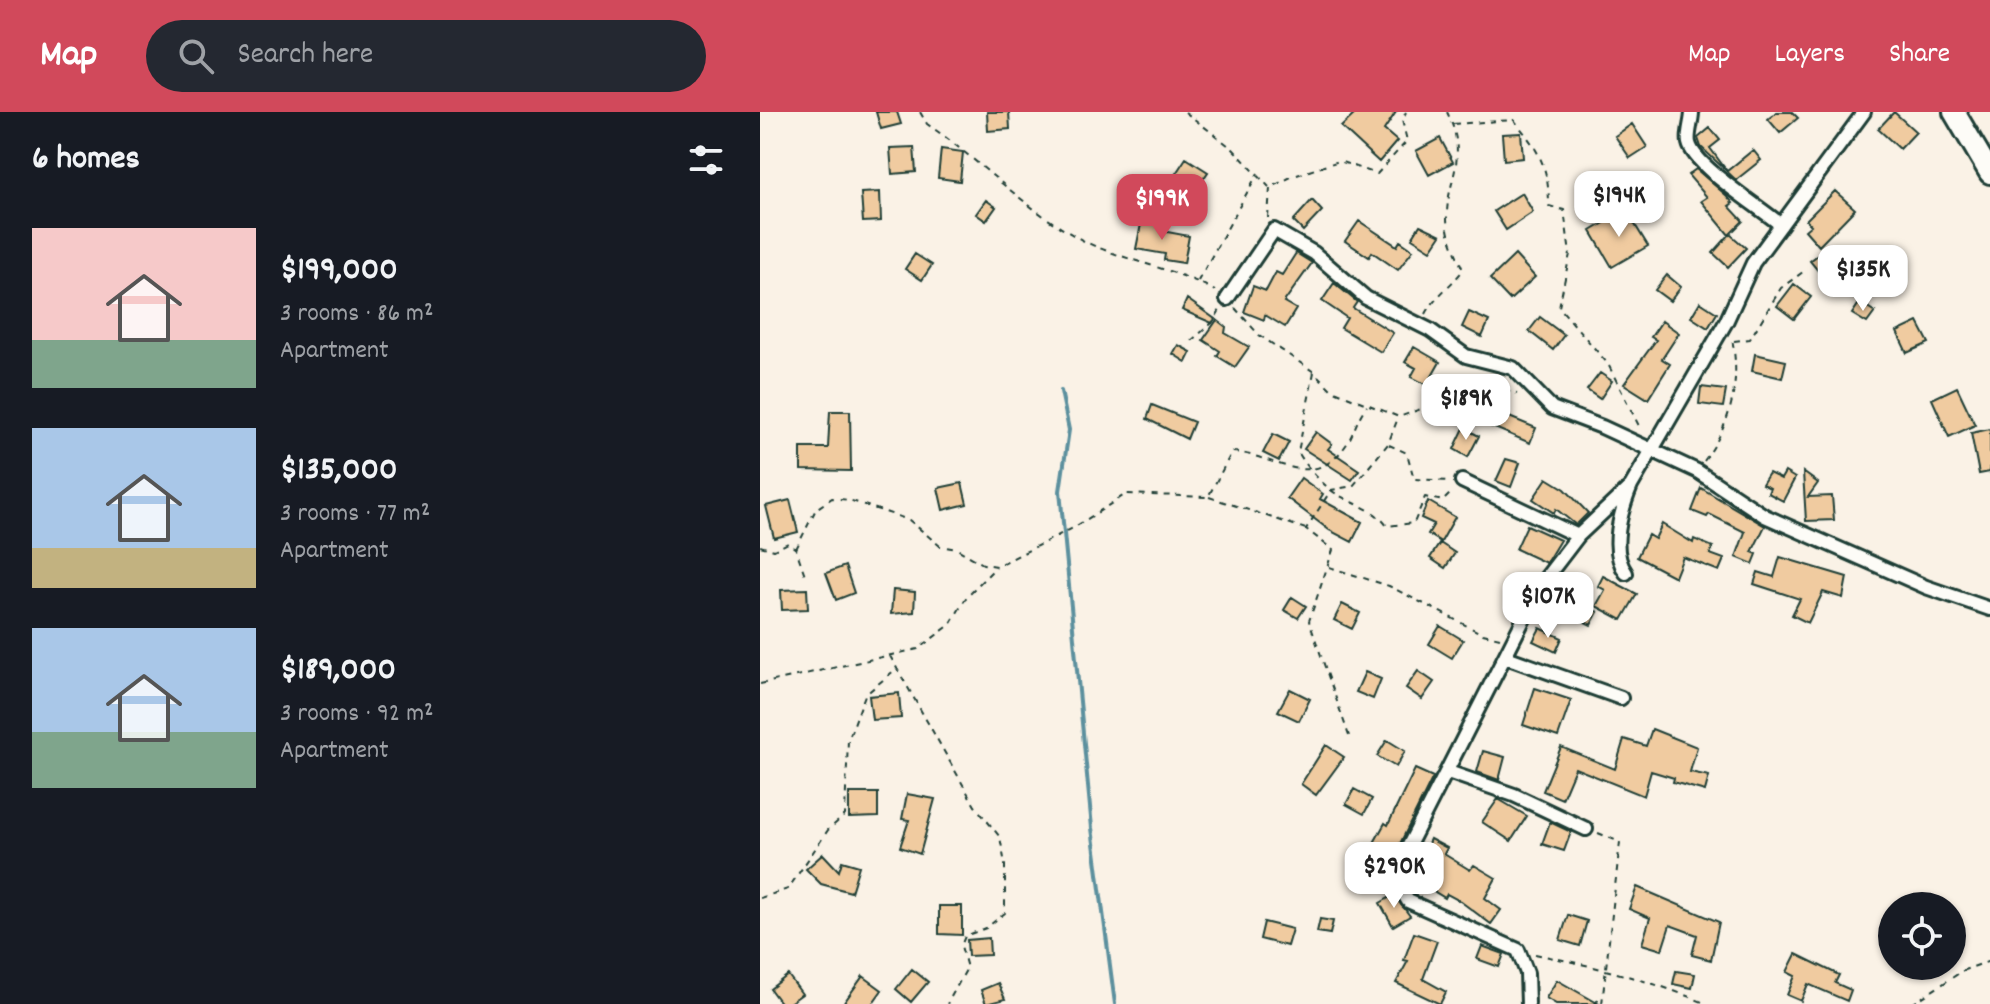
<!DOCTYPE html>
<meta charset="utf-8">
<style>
:root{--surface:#171b24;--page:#242831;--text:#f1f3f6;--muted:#9ea1a6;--accent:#d1495b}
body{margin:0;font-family:Dekko,sans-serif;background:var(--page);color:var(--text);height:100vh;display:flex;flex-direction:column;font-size:30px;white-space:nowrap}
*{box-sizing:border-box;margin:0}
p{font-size:26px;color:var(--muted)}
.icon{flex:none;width:44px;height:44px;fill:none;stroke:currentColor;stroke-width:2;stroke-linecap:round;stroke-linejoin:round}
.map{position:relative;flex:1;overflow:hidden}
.drawer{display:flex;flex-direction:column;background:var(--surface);width:760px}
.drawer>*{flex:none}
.fabs{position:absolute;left:1118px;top:780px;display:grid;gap:16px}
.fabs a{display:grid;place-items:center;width:88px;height:88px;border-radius:50%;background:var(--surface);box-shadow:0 2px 6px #0004;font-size:40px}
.price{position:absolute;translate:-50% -68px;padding:0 18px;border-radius:16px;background:#fff;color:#222;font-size:26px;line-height:52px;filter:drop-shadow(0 2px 4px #0008)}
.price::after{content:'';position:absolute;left:50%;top:48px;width:24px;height:18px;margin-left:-12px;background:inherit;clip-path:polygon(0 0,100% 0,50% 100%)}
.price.current{background:var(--accent);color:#fff}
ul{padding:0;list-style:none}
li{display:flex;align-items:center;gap:24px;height:200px;padding:0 32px}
li span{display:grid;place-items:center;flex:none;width:224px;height:160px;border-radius:0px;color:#555}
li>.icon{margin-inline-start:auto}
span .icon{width:96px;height:96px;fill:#fffc;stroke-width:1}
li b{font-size:34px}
h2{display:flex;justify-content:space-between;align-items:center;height:96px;padding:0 32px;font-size:34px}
header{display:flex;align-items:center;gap:48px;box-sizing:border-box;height:112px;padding:0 40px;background:var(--accent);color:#fff}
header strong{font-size:38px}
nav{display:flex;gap:44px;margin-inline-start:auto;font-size:28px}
.search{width:560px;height:72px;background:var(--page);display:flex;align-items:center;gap:20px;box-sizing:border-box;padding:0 28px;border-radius:44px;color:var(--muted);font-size:30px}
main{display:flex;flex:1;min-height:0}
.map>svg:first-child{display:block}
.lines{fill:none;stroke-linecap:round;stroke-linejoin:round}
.stream{stroke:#5c909e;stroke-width:4}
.building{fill:#f0cba0;stroke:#1f3d34;stroke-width:2}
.minor-casing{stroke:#1f3d34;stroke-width:18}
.trunk-casing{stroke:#1f3d34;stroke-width:26}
.path{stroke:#1f3d34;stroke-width:2;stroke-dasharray:6 6;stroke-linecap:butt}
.minor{stroke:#fdfcf7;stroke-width:12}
.trunk{stroke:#fdfcf7;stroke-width:20}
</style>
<header>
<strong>Map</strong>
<div class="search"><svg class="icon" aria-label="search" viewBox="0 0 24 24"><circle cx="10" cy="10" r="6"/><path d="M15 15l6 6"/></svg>Search here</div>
<nav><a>Map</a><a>Layers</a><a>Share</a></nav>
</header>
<main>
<section class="drawer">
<h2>6 homes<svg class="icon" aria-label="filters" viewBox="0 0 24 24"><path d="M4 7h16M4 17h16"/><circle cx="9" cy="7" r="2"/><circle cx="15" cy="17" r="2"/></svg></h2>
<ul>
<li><span style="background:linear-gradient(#f6c9c9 70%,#7fa58c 0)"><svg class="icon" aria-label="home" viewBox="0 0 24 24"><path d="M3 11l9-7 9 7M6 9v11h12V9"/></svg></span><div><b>$199,000</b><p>3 rooms · 86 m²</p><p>Apartment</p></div></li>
<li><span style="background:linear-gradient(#a9c7e8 75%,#c2b280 0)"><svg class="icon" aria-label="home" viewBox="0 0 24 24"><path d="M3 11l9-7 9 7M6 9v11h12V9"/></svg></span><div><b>$135,000</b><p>3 rooms · 77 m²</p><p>Apartment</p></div></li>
<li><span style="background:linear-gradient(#a9c7e8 65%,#7fa58c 0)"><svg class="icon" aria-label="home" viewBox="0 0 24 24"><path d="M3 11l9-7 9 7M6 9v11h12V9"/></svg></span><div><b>$189,000</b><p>3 rooms · 92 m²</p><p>Apartment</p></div></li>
</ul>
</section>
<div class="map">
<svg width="1230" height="892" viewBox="0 0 1230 892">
<rect width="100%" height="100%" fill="#faf2e6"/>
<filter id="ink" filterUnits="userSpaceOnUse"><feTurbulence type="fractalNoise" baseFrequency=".0125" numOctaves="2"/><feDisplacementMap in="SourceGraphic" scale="16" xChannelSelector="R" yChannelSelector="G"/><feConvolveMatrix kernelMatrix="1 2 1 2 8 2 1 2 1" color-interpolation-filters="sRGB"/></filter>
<g filter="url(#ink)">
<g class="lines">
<!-- stream -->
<path class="stream" d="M301 279 309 318 300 379 332 716 355 892"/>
</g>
<!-- building -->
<path class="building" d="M116 0H137L141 12 121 17Z
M227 0H249L250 17 228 19Z
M597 0H636L624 18 637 29 619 50 581 15Z
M1017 0H1032L1038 6 1020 21 1008 7Z
M1134 0 1156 20 1140 37 1118 17Z
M872 12 887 35 870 46 855 24Z
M950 16 960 28 950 36 967 59 993 38 1001 48 976 68 941 35 938 26Z
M761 21 763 46 744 48 742 22Z
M680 26 693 50 669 63 656 39Z
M154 35 156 60 132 62 130 36Z
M181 37 203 40 200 69 178 66Z
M426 46 448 60 430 86 409 72Z
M936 57 967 84 973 91 969 94 983 109 969 123 941 89 947 85 928 63Z
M1075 79 1095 97 1059 134 1045 118 1051 113 1046 108Z
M120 80 121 109 103 110 101 81Z
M762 81 773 100 746 118 734 99Z
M226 88 236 95 226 109 216 102Z
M552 88 562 99 543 119 533 109Z
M866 98 888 134 852 155 831 119Z
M382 107 404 112 402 119 429 124 424 151 404 148 405 142 376 137Z
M599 109 637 134 640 129 653 138 638 158 612 140 609 145 585 129Z
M660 113 681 123 671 138 652 126Z
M970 122 986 136 968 155 953 141Z
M1063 139 1079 159 1115 139 1117 142 1081 177 1068 164 1064 166 1050 149Z
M536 141 552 151 524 190 536 197 525 215 505 203 504 208 484 200 493 174 506 179 516 160 522 163Z
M155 142 172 153 162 168 145 157Z
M755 143 775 165 750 188 730 167Z
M907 163 921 175 910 189 895 178Z
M574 171 597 190 593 196 633 221 621 240 581 216 587 206 562 189Z
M1034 172 1051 185 1034 207 1017 194Z
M427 187 455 207 452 211 422 198Z
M940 190 957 201 948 216 931 205Z
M1100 190 1115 200 1107 211 1092 202Z
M709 200 729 209 722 225 702 215Z
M780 205 804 223 793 238 769 219Z
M457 208 466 215 465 221 489 235 475 255 457 244 460 239 443 228Z
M902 209 919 221 902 247 910 252 888 287 864 272 896 228 891 225Z
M1158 210 1169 231 1147 241 1137 220Z
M418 233 431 240 426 250 413 242Z
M654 235 680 250 667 273 651 265 656 256 645 250Z
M995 242 1026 249 1022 266 992 259Z
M840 261 852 269 840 287 827 278Z
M941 275 966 278 963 295 939 292Z
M1197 275 1215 313 1189 325 1172 287Z
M392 293 434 310 427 327 387 307Z
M70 299H90L91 359 41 358V336H68Z
M737 300 776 316 770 331 730 314Z
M704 316 719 324 708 345 694 337Z
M1230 317V360L1219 362 1211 321Z
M556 320 572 332 568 337 599 358 592 368 544 337Z
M513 322 529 330 519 349 503 341Z
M746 347 760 351 751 375 736 369Z
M1025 360 1035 366 1023 389 1008 381 1010 376 1002 372 1009 361 1021 367Z
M1043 360 1058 371 1048 385 1072 384 1074 408 1046 409Z
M541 366 563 382 560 387 602 410 592 430 569 418 527 386Z
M787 366 805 377 828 401 816 413 796 397 794 401 773 387Z
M202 371 207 392 183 398 178 376Z
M941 376 1005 414 992 440 997 442 993 452 976 445 985 420 949 402 947 405 932 399Z
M30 388 38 420 14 426 6 394Z
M668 389 695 405 681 430 668 422 674 412 661 406Z
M902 412 933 431 934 427 953 435 950 442 964 447 959 459 923 445 915 465 877 445 888 423 895 427Z
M767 413 800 428 786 451 756 437Z
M680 431 695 441 685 456 670 446Z
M1020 445 1087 465 1083 486 1063 480 1048 511 1032 503 1040 487 994 472 998 460 1014 465Z
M85 454 94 481 76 488 66 461Z
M843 464 877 482 862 508 836 494 845 478 838 474Z
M47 477 48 497 22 498 21 478Z
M133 478 155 480 154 500 131 502Z
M532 485 546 494 538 506 524 498Z
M582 492 600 501 592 517 574 508Z
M824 493 838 500 831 513 817 506Z
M680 514 703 528 692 546 669 532Z
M780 516 802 526 796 540 773 529Z
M658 559 674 570 662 587 646 576Z
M605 560 621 567 613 587 596 580Z
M775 576 811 588 798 625 763 613Z
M530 577 550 587 539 609 518 599Z
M139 581 141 606 112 608 109 584Z
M892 617 937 635 930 660 949 664 945 679 913 670 914 666 891 659 884 684 815 656 802 687 783 679 801 635 855 657 864 627 886 634Z
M627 628 645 639 636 655 617 644Z
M566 633 584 645 556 683 541 672Z
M723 639 745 645 739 668 717 660Z
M655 657 673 665 630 752 610 738 625 711 628 713Z
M594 677 612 687 604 702 586 692Z
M89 681H118V705L89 706Z
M147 682 175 687 160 742 140 735 149 708 142 707Z
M738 687 767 704 751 729 722 710Z
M790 710 811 720 804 739 782 732Z
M670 727 687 736 684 742 710 758 714 753 736 766 725 786 741 798 731 812 700 789 687 782 685 786 652 766Z
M63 742 79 759 82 749 99 754 91 780 61 772 46 757Z
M877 775 959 810 951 848 932 843 937 823 910 813 902 838 882 832 890 806 869 797Z
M634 783 650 804 633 814 620 791Z
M179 794H202V823L179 822Z
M808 803 827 809 820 834 800 828Z
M560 807 573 809 570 822 557 820Z
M504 810 532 817 527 834 500 827Z
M654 821 677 829 663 867 686 880 680 892 636 871 648 849 644 848Z
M229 826 230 843 208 844 207 828Z
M722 834 744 842 739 855 717 847Z
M1036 842 1079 863 1075 871 1091 878 1087 889 1048 872 1041 889 1027 883 1035 864 1027 860Z
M152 857 168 870 151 890 136 877Z
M916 859 935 862 932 876 913 872Z
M28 863 42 882 28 892H21L10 877Z
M103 864 122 878 112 892H83Z
M797 868 839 892H796L786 886Z
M238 871 245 887 226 892 221 878Z"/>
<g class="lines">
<!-- minor casing -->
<g class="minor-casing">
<path id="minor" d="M932 0C932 10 927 22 929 31 934 54 1000 95 1021 113
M467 187 514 118 554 141 606 186 670 218 706 244 753 256 792 296 842 315 937 359 1005 404 1166 475 1230 497
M702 369 818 424
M866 461C849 438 861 398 871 374L966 210 993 151 1104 0
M746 545 861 586
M688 660 754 683 826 717
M768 892 767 861 758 838 648 789 638 773 637 757 782 471 818 424 871 374"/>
</g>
<!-- trunk casing -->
<g class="trunk-casing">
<path id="trunk" d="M1194 0 1230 61"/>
</g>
<!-- path -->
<path class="path" d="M160 0 167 12C220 48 266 99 324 129 366 150 416 156 455 179
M425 0 473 37 509 75
M693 12 754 8C778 37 789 54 789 94L804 98 810 142 799 195 848 252 881 318
M508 106 510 76 531 65 579 49 617 62 647 29 642 8 646 0
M438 169 498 61
M475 196 499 223 554 260 572 278 639 305 726 273 757 282
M666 202C676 183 690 175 703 158 698 145 690 130 688 117 681 73 712 52 687 0
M431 229 452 211 460 198
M974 229 990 227 1021 176 1047 157
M554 260 538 340C547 355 558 368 572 379 590 392 614 395 627 414L654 411 665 385 683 389 693 379
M629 333 647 341 654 367 689 369
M944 349C971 312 981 271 972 227
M449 385 546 417
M0 434 14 438 28 431 36 437 46 466
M36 437 56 397 72 386 89 388 149 408 180 434 197 437 223 452 237 454 315 415 366 382 448 385 472 340C514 342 552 382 586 333 595 320 597 305 607 294
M569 455 629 474 723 522 740 526
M130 544 215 694 240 725 245 752V801L226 816 205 824 201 834 207 856 187 892
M0 572 158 537 190 513 207 484 236 455
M589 624 549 509 573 438 546 417 571 378 593 374 628 332 638 306
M838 721 860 730 842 892
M0 786 28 777 68 718 85 703 88 628 105 583 136 557
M775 842C834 854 891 868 947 892
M835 892 841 883
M1152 892 1204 858 1230 849"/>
<!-- minor -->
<use href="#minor" class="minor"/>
<!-- trunk -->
<use href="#trunk" class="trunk"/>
</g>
</g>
</svg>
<div class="fabs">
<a><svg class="icon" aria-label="locate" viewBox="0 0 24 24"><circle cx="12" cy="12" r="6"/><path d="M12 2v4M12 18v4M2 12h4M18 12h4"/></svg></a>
</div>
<b class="price" style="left:859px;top:127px">$194K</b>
<b class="price current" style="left:402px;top:130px">$199K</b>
<b class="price" style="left:1103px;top:201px">$135K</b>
<b class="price" style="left:706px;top:330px">$189K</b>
<b class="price" style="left:788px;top:528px">$107K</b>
<b class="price" style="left:634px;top:798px">$290K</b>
</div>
</main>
